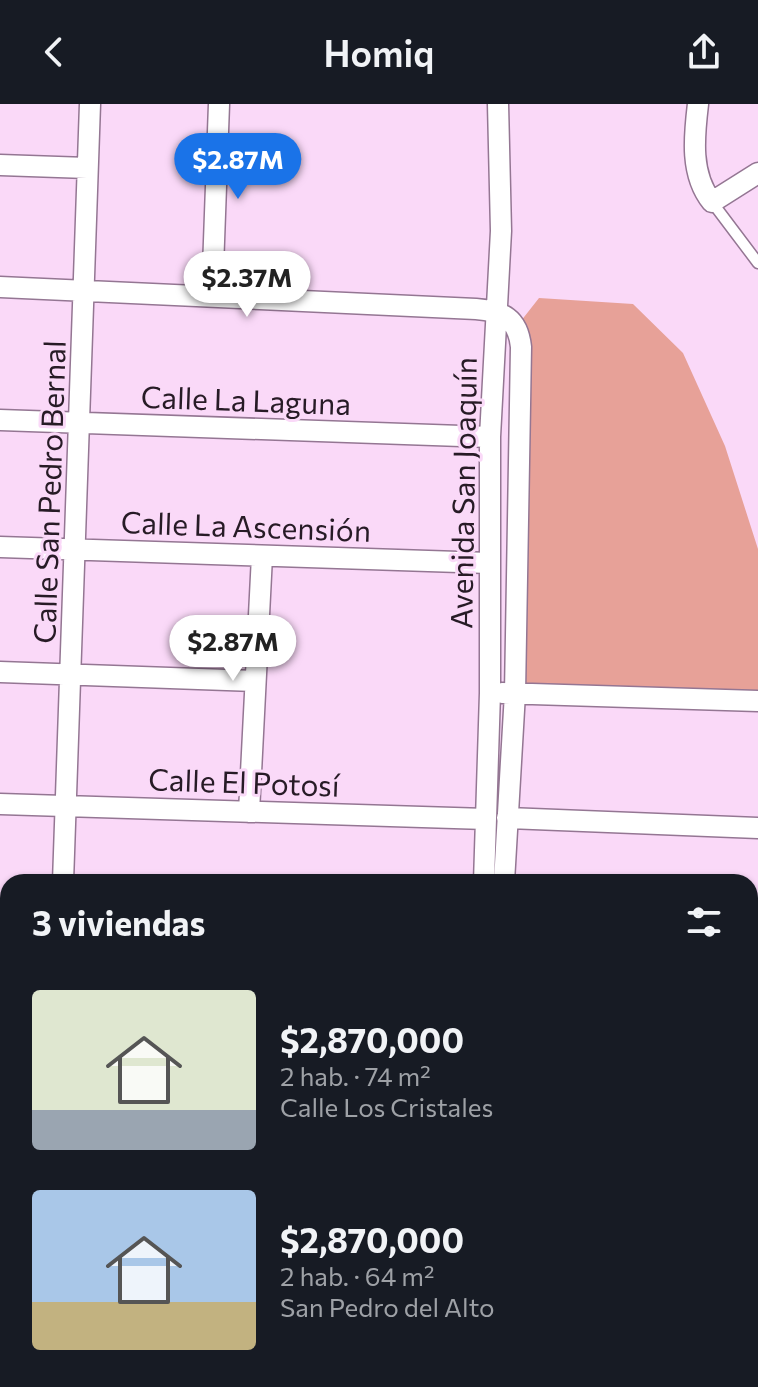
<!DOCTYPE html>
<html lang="es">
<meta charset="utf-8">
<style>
:root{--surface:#171b24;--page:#242831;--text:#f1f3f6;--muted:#9ea1a6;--accent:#1a73e8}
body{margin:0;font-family:Commissioner,sans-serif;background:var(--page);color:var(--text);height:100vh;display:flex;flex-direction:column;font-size:30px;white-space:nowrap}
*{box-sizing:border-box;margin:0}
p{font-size:26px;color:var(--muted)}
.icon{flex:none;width:44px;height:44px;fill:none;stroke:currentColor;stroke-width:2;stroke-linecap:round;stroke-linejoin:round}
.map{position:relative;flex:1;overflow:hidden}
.sheet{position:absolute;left:0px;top:770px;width:758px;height:514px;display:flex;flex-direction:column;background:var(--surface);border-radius:24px 24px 0 0;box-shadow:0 2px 6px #0004}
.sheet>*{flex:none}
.price{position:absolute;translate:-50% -68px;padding:0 18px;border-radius:28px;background:#fff;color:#222;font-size:26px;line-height:52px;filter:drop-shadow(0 2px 4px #0008)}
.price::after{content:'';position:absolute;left:50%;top:48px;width:24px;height:18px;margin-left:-12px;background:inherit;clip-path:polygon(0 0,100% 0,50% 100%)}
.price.active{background:var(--accent);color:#fff}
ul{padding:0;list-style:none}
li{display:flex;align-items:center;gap:24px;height:200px;padding:0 32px}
li span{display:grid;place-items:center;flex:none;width:224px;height:160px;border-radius:8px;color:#555}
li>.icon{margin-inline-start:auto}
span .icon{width:96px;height:96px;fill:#fffc;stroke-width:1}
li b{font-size:34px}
h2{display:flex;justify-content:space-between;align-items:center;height:96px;padding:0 32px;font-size:34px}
header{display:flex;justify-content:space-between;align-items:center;height:104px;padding:0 32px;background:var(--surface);font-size:36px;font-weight:600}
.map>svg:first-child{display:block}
.green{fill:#e7a198}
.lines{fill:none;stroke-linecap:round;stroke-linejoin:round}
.lane-casing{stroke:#947693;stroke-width:13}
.street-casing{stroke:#947693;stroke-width:23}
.lane{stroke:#fff;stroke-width:10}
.street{stroke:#fff;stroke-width:20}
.labels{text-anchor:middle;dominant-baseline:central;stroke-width:6;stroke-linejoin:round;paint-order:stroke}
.street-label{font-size:30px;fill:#271b26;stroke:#fad9f8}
</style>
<header><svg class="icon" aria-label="back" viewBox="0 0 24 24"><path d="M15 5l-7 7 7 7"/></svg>Homiq<svg class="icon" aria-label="share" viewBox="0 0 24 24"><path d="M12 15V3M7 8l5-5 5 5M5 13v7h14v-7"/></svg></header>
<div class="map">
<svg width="758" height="1283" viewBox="0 0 758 1283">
<rect width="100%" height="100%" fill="#fad9f8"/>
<!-- green -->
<path class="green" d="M539 194 633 200 683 249 725 342 758 445V597L515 589 517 222Z
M0 956H8V1219H0Z"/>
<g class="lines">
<!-- lane casing -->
<g class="lane-casing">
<path id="lane" d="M712 98 758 159"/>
</g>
<!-- street casing -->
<g class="street-casing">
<path id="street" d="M698 0C694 33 690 71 712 98L758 69
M0 61 87 64
M0 183 476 205C503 207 518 214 521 243L515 589 504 778
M212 192 219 0
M0 316 490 333
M0 443 489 459
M0 568 255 577
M502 589 758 597
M0 700 486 715
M249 708 262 452
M507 714 758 724
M63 778 90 0
M484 778 490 589V333L501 127 498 0
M0 827 8 828
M750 861 758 862
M0 955 8 956
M750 982 758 983
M750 1118H758
M0 1219H8
M481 1276V1283
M505 1276V1283
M45 1283 46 1276
M713 1283V1276"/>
</g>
<!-- lane -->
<use href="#lane" class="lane"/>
<!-- street -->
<use href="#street" class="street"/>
</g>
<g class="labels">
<!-- street labels -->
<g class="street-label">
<text transform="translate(246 295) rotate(2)">Calle La Laguna</text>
<text transform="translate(48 388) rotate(-88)">Calle San Pedro Bernal</text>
<text transform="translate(462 389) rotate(-89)">Avenida San Joaquín</text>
<text transform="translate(246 421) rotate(2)">Calle La Ascensión</text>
<text transform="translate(244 677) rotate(2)">Calle El Potosí</text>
</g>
</g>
</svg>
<b class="price active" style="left:238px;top:97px">$2.87M</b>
<b class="price" style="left:247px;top:215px">$2.37M</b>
<b class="price" style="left:233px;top:579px">$2.87M</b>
<section class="sheet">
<h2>3 viviendas<svg class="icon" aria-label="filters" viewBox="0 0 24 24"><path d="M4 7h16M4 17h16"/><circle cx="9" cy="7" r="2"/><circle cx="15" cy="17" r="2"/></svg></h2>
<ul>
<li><span style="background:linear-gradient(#dfe7d0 75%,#9aa5b1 0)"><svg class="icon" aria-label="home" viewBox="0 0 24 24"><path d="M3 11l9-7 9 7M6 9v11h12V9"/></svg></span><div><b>$2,870,000</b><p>2 hab. · 74 m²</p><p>Calle Los Cristales</p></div></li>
<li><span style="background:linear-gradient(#a9c7e8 70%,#c2b280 0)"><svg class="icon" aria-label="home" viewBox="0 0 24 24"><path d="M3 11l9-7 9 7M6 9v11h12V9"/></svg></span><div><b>$2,870,000</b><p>2 hab. · 64 m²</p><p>San Pedro del Alto</p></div></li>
</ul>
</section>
</div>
